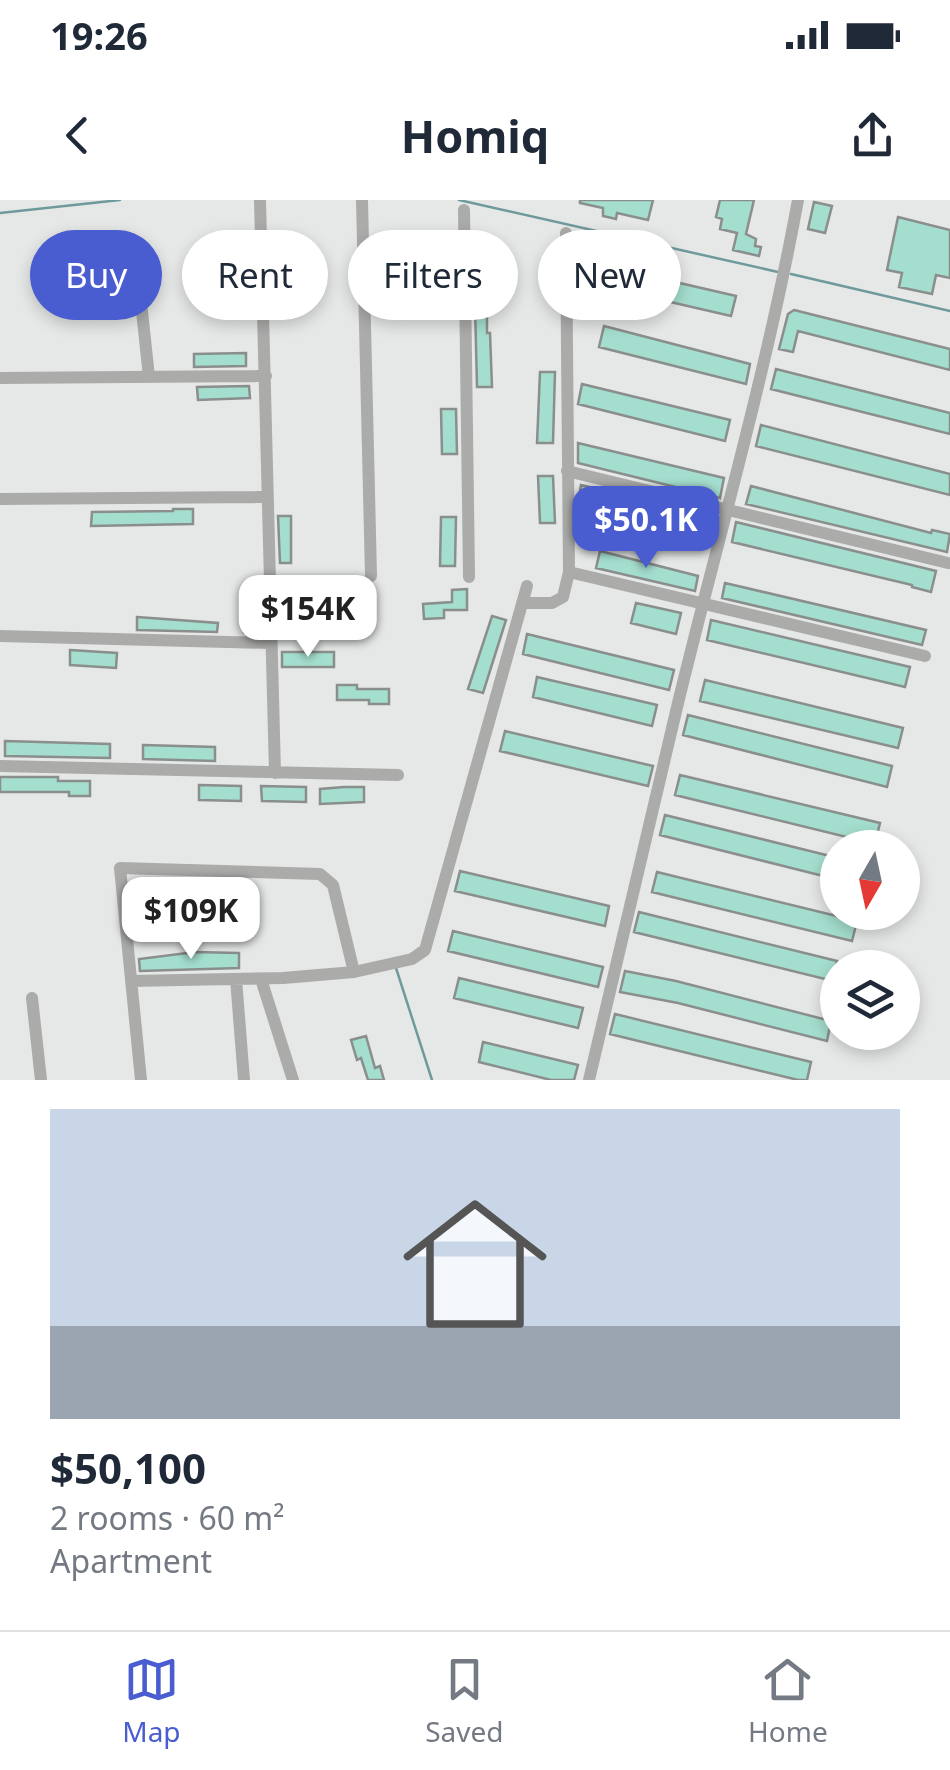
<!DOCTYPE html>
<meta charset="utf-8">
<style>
:root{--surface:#fff;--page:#f6f6f7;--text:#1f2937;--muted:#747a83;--line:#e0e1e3;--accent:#495dd1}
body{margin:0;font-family:"Noto Sans",sans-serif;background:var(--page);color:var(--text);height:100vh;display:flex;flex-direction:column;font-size:38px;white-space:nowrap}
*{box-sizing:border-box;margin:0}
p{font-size:32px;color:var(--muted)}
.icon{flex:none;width:55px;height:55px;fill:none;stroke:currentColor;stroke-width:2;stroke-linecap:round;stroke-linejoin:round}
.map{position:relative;height:880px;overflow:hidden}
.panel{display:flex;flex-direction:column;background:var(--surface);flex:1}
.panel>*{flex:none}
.top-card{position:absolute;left:30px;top:30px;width:890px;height:90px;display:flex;gap:20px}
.needle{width:65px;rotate:189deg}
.controls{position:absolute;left:820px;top:630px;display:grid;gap:20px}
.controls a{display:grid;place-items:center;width:100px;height:100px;border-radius:50%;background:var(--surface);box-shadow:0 5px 15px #0003;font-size:50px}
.price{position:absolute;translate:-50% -85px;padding:0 22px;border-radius:20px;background:#fff;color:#222;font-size:32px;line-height:65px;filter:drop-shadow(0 2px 5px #0008)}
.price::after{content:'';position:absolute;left:50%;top:60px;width:30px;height:22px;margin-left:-15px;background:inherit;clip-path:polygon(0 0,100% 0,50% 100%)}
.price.on{background:var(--accent);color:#fff}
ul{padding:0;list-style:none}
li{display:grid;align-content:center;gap:20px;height:530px;padding:0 50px}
li span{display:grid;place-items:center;height:310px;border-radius:0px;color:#555}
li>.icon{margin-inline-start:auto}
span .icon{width:180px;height:180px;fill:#fffc;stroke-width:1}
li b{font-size:42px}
.chip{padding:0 35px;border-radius:45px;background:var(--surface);box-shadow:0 5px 15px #0003;font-size:35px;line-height:90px}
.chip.on{background:var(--accent);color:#fff}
.status{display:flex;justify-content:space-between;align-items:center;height:70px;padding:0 50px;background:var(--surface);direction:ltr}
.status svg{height:28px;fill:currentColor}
header{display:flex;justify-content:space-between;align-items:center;height:130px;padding:0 50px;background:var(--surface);font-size:45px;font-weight:700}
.menu{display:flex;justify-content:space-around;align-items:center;height:140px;border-top:2px solid var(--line);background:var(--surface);font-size:28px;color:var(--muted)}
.menu a{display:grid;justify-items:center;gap:5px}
.menu .on{color:var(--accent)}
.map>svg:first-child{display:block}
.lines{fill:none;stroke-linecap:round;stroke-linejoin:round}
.stream{stroke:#6f9a9c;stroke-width:2.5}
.building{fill:#a4dece;stroke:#8a8e8d;stroke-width:2.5}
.minor{stroke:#ababaa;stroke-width:12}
</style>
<div class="status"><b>19:26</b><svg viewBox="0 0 49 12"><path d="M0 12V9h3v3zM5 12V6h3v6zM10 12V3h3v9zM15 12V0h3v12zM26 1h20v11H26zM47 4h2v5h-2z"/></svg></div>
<header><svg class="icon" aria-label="back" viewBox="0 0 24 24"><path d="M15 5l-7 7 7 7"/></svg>Homiq<svg class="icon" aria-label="share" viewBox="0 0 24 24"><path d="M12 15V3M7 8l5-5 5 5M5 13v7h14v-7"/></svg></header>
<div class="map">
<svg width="950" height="880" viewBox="0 0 950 880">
<rect width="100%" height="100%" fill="#e5e8e6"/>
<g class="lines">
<!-- stream -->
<path class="stream" d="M459 0 778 72
M0 13 120 0
M791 74 950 111
M396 768 432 880"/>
</g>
<!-- building -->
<path class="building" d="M580 0H653L648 20 617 13 616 19 603 16V8L580 3Z
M720 0H754L746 34 756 39 755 46 761 47 759 56 733 50 737 33 720 29 722 19 716 17Z
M814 2 832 6 825 33 808 29Z
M898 17 950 30V78L936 75 932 94 899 87 902 73 887 70Z
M606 66 736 96 731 116 601 86Z
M475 105H487V133H490L492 187H477Z
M794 110 950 149V170L798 131 793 152 779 149 788 114Z
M604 126 750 164 746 184 599 147Z
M246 153V166L194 167V154Z
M776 169 950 213V234L771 189Z
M540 172H555L553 243H537Z
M582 184 730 220 725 241 578 204Z
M249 186 250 198 198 200 197 187Z
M441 209H456L457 254H442Z
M761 225 950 274V295L756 246Z
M578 243 724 278 720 298 578 263Z
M538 276H553L555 323H540Z
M581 285 702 314 697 333 578 304Z
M751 286 931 333 932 330 950 334 947 352 746 304Z
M173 309H193V324L91 326 92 312 173 311Z
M278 316H291V363H280Z
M441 317H456L455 366H440Z
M736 322 936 371 931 392 912 387V385L732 342Z
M600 351 698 376 695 391 596 368Z
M725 383 926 430 922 445 722 398Z
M259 385V433L244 432 243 386Z
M467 389V410H444V418L424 419 423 404 452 402V390Z
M315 403H330V423L291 426V406L315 405Z
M636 403 681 413 676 434 631 423Z
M492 416 506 420 483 493 468 489Z
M137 417 218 423 217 432 137 430Z
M711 420 910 467 905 487 707 440Z
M527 434 674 470 669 490 523 454Z
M70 450 117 453 116 468 70 465Z
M282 452H334V467H282Z
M537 477 657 505 652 526 533 497Z
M705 480 903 528 898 548 700 501Z
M337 485H357V489H389V504H369V500H337Z
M688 515 892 566 887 587 683 535Z
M505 531 653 566 648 586 500 551Z
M5 541 110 544V558L5 556Z
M143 545 215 547V561L143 559Z
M680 575 880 623 875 644 675 595Z
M0 577H58V581H90V596H69V592H0Z
M199 585 241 586V601L199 600Z
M261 586 306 587V602L262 601Z
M344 587H364V602L320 604V589Z
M665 615 838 658 835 679 660 635Z
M460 671 609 706 605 726 455 691Z
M657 672 857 721 852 741 652 692Z
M233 694V697H249V712H240V709L214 711 213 696Z
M639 712 837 761 833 781 634 732Z
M453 731 603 767 598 787 448 751Z
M195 752 239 753V768L140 771 139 759Z
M625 771 676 781 831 821 827 841 678 803 620 792Z
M459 778 583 808 578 828 454 798Z
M615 814 811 862 807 880H798L610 834Z
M366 836 375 868 380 866 384 880H368L361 858 357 860 351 840Z
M483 842 578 865 574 880H551L479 862Z"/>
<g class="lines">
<!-- minor -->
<path class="minor" d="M260 0 275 573
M362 0 371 376
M464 10 469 377
M138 74 149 177
M0 178 266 176
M567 271 948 363
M0 299 267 297
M569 372 925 456
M522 403H552L563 397 569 372 566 33
M0 436 270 443
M0 566 398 575
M236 779 244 880
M261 779 293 880
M131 781 283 778 354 772 412 759 425 750 527 386
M32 798 41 880
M141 880 120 668 320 674 333 685 354 772
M589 880C619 754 648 628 678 503 719 335 767 170 798 0"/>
</g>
</svg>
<div class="controls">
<a><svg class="needle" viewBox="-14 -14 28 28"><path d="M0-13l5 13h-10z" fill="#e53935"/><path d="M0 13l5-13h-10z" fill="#747a83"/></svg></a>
<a><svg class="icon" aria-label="layers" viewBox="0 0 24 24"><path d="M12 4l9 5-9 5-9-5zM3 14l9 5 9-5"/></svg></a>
</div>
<b class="price on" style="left:646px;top:371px">$50.1K</b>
<b class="price" style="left:308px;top:460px">$154K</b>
<b class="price" style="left:191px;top:762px">$109K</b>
<div class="top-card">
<a class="chip on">Buy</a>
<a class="chip">Rent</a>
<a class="chip">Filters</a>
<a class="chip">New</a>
</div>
</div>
<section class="panel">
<ul>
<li><span style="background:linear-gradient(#c9d6e8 70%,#9aa5b1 0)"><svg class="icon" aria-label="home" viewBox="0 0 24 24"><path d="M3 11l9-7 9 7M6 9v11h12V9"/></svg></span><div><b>$50,100</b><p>2 rooms · 60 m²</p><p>Apartment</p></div></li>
</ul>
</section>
<nav class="menu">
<a class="on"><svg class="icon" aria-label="map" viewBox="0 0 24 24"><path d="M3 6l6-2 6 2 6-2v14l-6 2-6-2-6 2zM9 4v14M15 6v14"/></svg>Map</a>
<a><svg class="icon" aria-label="saved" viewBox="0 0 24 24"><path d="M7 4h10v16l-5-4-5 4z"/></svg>Saved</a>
<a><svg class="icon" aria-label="home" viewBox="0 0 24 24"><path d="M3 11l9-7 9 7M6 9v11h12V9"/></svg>Home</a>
</nav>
